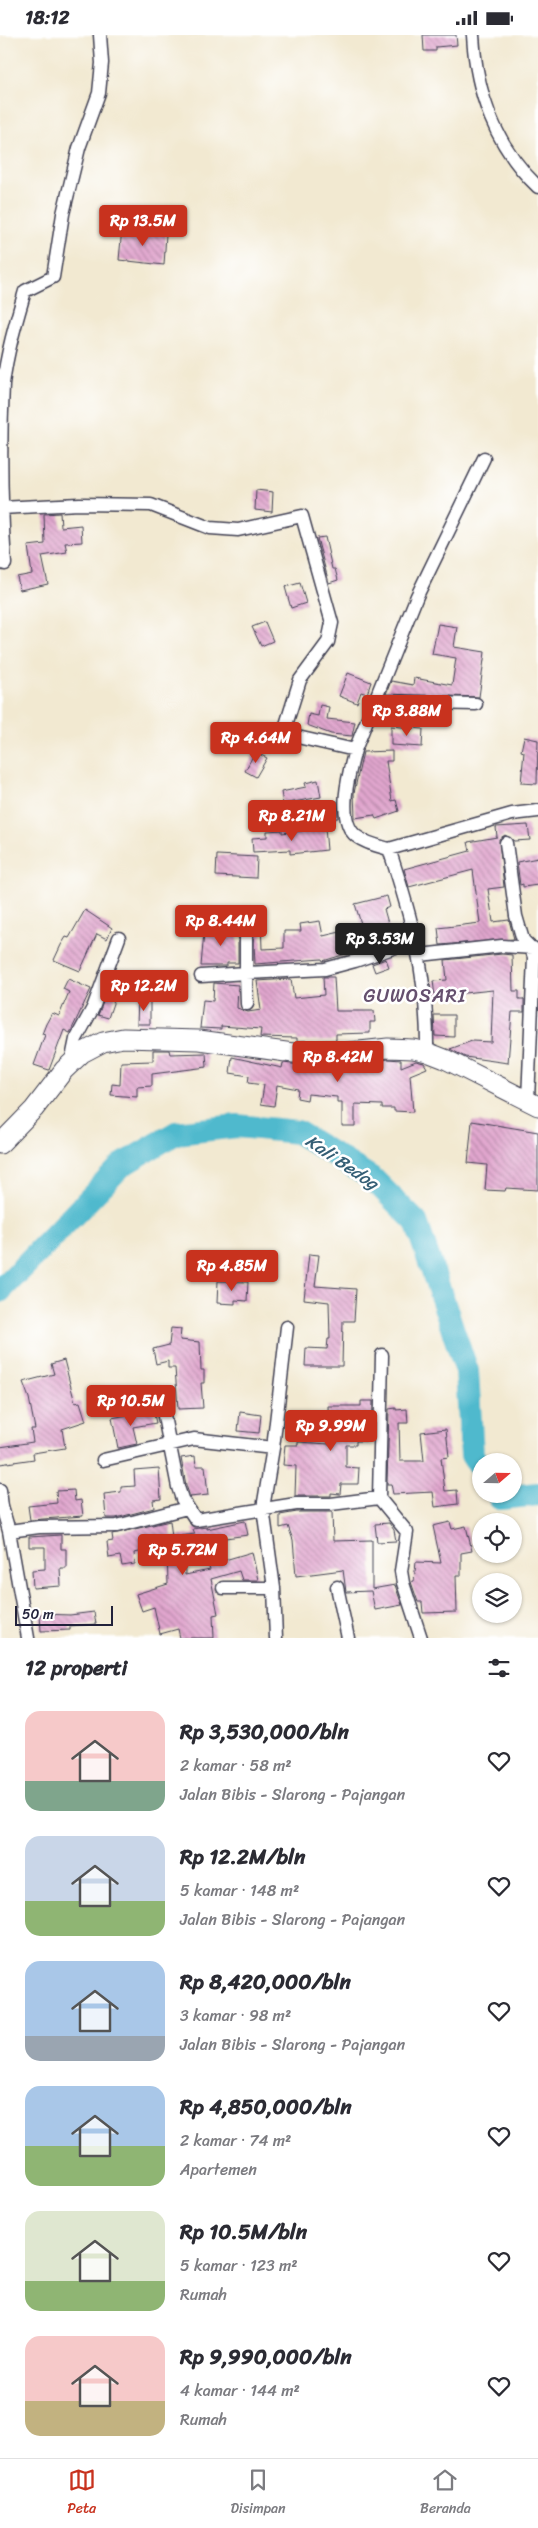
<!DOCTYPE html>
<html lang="id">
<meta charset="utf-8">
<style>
:root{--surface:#fff;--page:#f2f2f3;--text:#2b2b33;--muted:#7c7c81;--line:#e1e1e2;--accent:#c8321e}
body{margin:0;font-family:Sriracha,sans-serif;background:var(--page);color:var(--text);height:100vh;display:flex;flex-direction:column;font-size:19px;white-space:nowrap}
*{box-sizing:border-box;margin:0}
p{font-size:16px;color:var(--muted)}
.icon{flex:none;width:28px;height:28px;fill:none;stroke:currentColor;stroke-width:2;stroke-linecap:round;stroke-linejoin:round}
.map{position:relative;height:1603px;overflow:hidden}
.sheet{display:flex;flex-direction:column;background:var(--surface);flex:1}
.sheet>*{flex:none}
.needle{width:32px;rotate:70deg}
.tools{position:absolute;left:472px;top:1418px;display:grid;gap:10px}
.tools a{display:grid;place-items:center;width:50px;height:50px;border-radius:50%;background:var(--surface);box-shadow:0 1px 4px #0004;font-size:25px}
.scale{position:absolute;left:15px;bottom:12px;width:98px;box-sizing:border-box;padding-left:5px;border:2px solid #22223b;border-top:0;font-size:14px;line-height:18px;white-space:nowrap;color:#22223b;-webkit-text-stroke:4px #fff;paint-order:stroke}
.price{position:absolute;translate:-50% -42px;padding:0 11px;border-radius:5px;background:var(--accent);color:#fff;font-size:16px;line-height:32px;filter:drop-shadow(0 1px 2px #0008)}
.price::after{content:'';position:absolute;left:50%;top:30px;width:15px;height:11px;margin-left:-8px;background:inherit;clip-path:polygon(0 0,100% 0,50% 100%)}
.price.current{background:#222;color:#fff}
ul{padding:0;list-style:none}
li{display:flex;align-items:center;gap:15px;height:125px;padding:0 25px}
li span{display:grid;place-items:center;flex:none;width:140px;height:100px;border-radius:15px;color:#555}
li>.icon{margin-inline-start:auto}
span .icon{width:60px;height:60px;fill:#fffc;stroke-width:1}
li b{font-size:21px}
h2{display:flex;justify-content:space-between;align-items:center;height:60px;padding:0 25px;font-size:21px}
.status{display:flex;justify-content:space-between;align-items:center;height:35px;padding:0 25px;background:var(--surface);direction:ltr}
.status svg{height:14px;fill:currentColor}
.dock{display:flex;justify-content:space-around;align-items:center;height:70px;border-top:1px solid var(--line);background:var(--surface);font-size:14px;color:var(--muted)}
.dock a{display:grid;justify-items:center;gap:2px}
.dock .current{color:var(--accent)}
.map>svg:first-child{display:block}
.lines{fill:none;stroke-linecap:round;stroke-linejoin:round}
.river{stroke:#50b9cd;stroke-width:24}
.building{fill:url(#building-back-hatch)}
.street-casing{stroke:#414052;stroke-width:15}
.secondary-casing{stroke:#414052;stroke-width:21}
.street{stroke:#fff;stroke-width:12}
.secondary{stroke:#fff;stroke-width:19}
.labels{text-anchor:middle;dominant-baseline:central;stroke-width:5;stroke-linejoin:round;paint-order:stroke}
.water-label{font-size:18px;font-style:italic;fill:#345e75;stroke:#fff}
.quarter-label{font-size:19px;letter-spacing:1px;fill:#65506e;stroke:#fff}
</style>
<div class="status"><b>18:12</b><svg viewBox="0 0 49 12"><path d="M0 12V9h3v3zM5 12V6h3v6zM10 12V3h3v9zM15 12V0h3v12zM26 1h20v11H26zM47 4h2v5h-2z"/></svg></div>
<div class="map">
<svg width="538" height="1603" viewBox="0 0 538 1603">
<defs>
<pattern id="building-back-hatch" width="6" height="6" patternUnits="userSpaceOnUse" patternTransform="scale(1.25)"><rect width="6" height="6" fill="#e1a6ce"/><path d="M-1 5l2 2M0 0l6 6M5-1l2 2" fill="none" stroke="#b687a8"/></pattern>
</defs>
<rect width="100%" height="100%" fill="#fff"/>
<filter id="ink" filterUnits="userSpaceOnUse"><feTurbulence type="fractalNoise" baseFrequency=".02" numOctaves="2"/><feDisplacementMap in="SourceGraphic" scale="10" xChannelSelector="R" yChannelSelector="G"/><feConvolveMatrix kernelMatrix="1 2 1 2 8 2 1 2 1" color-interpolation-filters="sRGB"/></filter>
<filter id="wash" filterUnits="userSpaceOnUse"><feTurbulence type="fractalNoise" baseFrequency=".0096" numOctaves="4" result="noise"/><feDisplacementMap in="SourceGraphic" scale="20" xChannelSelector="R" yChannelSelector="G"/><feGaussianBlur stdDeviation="1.12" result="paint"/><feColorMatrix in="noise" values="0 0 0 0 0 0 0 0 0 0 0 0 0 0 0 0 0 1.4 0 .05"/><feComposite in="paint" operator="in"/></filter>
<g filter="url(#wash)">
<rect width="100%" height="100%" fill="#f2e9d1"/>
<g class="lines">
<!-- river -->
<path class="river" d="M0 1256 122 1130 176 1098 237 1091 297 1097 373 1144 416 1187 467 1336 472 1420 481 1434
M498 1459 500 1463 538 1459"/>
</g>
<g id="blocks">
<!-- building -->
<path class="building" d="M423 0H456L457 10 436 12V16H424Z
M122 193 166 199 164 230 119 225Z
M256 455 273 457 272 477 255 475Z
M60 478 61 492 81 490 82 507 65 508 67 517 42 521 48 549 20 555 17 542 32 539 28 511 45 509 44 479Z
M325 502 332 534H335L338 545 329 548 317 503Z
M300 548 306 568 291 573 285 552Z
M265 587 273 606 261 611 252 592Z
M438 589 457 592 454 612 485 617 479 662 386 659 391 646 413 650 414 643 452 650 456 623 432 619Z
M348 638 371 647 367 659 361 657 357 668 339 661Z
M320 670 329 672 327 684 355 687 352 701 331 699 307 690 309 679 318 681Z
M383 675 414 676 413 688 383 677Z
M391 691 423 694 422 712 391 710Z
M524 702 538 705 537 749 521 748 524 717 521 716Z
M392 716V726H386L392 766 396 765 399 776 376 784 374 780 355 783 354 758 363 717Z
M255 717 267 723 256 742 245 736Z
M318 745 321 762 283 769 281 757 306 752 305 748Z
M337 766 338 783 321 784 320 767Z
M528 790 530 805 514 806 505 800 499 804 504 852 488 854 493 887 509 885 514 904 440 910 438 893 480 888 473 835 409 852 404 834 470 816 468 807 497 802 496 792Z
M325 793 327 815 290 819V815L253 817 252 803 267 802V796L282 795V798Z
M217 820 257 822 256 843 216 841Z
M538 823V850L523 852V849L520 850 517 827Z
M387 861 390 872 384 874 391 899 402 895 404 901 323 926 322 924 255 929 253 886H261L262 914 284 913V896H301L300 889 320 886 323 901 362 892 355 869Z
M85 875 112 893 107 904 97 899 80 936 54 925 61 910 66 902 69 903Z
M233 883H240L238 889V928H227V931H201L204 897H231Z
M502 919 512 920 513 956H519V964H524V977H512L508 1028 465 1022 450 1014 472 1006 491 1007 493 955 435 961 433 946 447 945 445 925Z
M386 924 389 932 375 937 372 929Z
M114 939 122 942 108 983 98 980Z
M323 942H334L336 976H374L375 987H370V998L336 999V1005L297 1006V1003L260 1002 261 994 221 991V994L200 993 203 965 213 966 214 948 238 950 237 973 248 977 261 975 257 946 291 944 294 963 324 960Z
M68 944 91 954 70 998 64 995 49 1035 34 1030 45 1000 42 999 46 989 52 978 59 981 69 957 63 954Z
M138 964H150V989H137Z
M434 980H454V1002L435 1001Z
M153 1015H169L170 1019 206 1018 207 1032 152 1039V1051L137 1052V1062L111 1060 112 1049 120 1050 121 1027 153 1026Z
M232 1022 282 1033 283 1028 337 1034V1029L375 1028V1026L388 1024 401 1025V1032L416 1026 424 1028 427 1033 410 1040 413 1077 394 1076V1073H382V1070L355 1069V1091H342V1068H337V1062L308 1059 307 1065 297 1063 298 1054 277 1050 274 1071 261 1069 264 1050 248 1048 249 1041 230 1038Z
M472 1086 538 1097V1155L506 1153 505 1156 485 1155 487 1130 468 1128Z
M309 1219 319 1220 315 1251 356 1254 354 1286H343L342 1331H305L306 1313 327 1314 328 1304H330L329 1267 304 1264Z
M218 1246 248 1247 247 1266 235 1265V1269L217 1268Z
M171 1293 181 1294 180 1305 200 1307 201 1335H204V1348H201L203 1373 178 1374 175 1333H168V1326L156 1329 153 1314 169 1310Z
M64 1325 75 1368 80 1367 86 1386 62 1394 65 1413 33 1418 34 1424 0 1429V1412L33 1407 31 1394H35L29 1363 23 1347 54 1339 51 1329Z
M361 1366H373L372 1406H356V1410H346V1432L359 1433 358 1449H341L340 1459 331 1458V1461H295L296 1431 283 1430 285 1410H298V1407L329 1409 328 1371H361Z
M396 1373V1375L407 1374 408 1388H399L400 1426H424L421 1397 446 1394 449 1422 441 1423 445 1456 457 1455 458 1469 435 1472 433 1457 393 1459 391 1449H387L389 1374Z
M153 1375 156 1388 133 1392 137 1409 118 1413 112 1383Z
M240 1377 261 1380 259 1398 238 1396Z
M195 1421 196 1431H205L208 1460 190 1462 186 1450 181 1423Z
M159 1433 161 1464 153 1465 154 1473 116 1483H106L104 1459 121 1457V1452L135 1451 134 1435Z
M74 1455 75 1466 81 1465 83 1481 30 1485 28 1471 57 1468 56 1456Z
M297 1477H332L333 1506 372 1505V1554L395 1550 402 1570 375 1575 371 1556 346 1557 343 1535 296 1541 293 1505 288 1491 280 1493V1480Z
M170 1486 172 1502 195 1499 193 1494 199 1493 207 1492V1494L245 1486 248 1500 218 1504 184 1513 185 1540 210 1535 208 1530 252 1517 258 1545H242L239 1536 211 1544 218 1579 213 1580 214 1603H180L178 1594 160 1599 154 1572 142 1576 136 1559 168 1549 167 1512 134 1518 135 1529 122 1531 120 1521 109 1523 107 1507 113 1506 112 1499Z
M450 1487 452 1494 466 1491 472 1516 461 1518V1540H456L457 1577 423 1578 422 1567H418L411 1547 414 1546 416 1527 441 1528 433 1491Z
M389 1488 394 1495 396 1506 377 1507 375 1489Z
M61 1500V1514H66V1533H60L61 1551 33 1553 32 1535 45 1534V1512H29V1502Z
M94 1577 96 1589 70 1591V1595L41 1596 40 1579 70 1580Z"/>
</g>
</g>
<g filter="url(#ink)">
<use href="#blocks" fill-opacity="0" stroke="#414052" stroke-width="1"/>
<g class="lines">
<!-- street casing -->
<g class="street-casing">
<path id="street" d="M473 0C476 58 496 112 538 152
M1 473 79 469 151 470 210 493 238 495 302 481 332 588 328 607 300 645 285 693 293 701 355 715 417 561 484 423
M5 529C1 469 0 408 3 349 7 317 16 287 25 256L53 242 63 179 79 113 99 58 102 28 100 0
M373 667 476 669
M355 715C349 737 336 785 356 801 365 808 378 811 389 814 412 883 428 943 427 1017
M506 808 516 881 523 905 531 913 534 922 528 1065
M389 814 512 779 538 776
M246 889V938L325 934 355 926 416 905
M420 920 502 911 533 913
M201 941 246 938 247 969
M71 1028 76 1004 93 973 119 903
M382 1320 379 1463 407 1497 401 1536 403 1548 421 1603
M161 1366 178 1452 182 1464 196 1485 296 1469H331L379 1463
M103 1425 194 1404 273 1413
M0 1455 2 1472
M0 1472H2L9 1496 28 1603
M9 1496 39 1492 117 1491 187 1473
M337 1552 348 1603
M223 1553H274
M276 1603 274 1553 263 1473 273 1413 287 1292"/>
</g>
<!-- secondary casing -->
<g class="secondary-casing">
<path id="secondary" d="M0 1109 34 1074 64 1035 82 1018 103 1007 123 1003 199 1005 293 1018H341L388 1013 413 1014 427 1017 445 1024 538 1071"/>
</g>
<!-- street -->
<use href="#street" class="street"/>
<!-- secondary -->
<use href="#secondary" class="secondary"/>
</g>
</g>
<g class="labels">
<!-- water labels -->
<g class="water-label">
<text transform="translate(342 1127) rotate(34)">Kali Bedog</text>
</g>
<!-- quarter labels -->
<g class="quarter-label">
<text x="415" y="960">GUWOSARI</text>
</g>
</g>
</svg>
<div class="tools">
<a><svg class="needle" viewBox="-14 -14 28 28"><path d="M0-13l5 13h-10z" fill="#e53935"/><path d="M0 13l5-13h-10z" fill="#7c7c81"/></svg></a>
<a><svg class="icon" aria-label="locate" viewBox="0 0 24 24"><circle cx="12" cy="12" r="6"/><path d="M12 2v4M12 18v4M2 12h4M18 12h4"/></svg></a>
<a><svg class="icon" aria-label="layers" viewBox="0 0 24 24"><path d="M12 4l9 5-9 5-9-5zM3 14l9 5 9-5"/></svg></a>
</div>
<div class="scale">50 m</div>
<b class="price" style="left:143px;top:212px">Rp 13.5M</b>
<b class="price" style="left:407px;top:702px">Rp 3.88M</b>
<b class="price" style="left:256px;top:729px">Rp 4.64M</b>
<b class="price" style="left:292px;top:807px">Rp 8.21M</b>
<b class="price" style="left:221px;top:912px">Rp 8.44M</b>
<b class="price current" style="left:380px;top:930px">Rp 3.53M</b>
<b class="price" style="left:144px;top:977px">Rp 12.2M</b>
<b class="price" style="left:338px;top:1048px">Rp 8.42M</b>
<b class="price" style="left:232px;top:1257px">Rp 4.85M</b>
<b class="price" style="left:131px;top:1392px">Rp 10.5M</b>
<b class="price" style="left:331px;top:1417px">Rp 9.99M</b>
<b class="price" style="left:183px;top:1541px">Rp 5.72M</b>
</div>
<section class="sheet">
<h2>12 properti<svg class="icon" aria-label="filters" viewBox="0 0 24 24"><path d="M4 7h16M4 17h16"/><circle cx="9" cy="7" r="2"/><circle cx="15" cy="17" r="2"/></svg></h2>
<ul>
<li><span style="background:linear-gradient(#f6c9c9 70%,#7fa58c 0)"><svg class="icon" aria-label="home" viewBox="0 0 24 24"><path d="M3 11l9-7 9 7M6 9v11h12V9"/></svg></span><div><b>Rp 3,530,000/bln</b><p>2 kamar · 58 m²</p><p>Jalan Bibis - Slarong - Pajangan</p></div><svg class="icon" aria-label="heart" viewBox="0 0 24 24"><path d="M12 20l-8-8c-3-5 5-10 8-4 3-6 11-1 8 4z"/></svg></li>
<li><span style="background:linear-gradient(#c9d6e8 65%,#8fb573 0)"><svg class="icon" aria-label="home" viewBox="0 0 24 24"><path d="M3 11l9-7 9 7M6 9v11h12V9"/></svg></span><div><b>Rp 12.2M/bln</b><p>5 kamar · 148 m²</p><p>Jalan Bibis - Slarong - Pajangan</p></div><svg class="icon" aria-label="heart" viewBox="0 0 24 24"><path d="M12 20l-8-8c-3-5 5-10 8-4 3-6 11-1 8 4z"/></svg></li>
<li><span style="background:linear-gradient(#a9c7e8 75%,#9aa5b1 0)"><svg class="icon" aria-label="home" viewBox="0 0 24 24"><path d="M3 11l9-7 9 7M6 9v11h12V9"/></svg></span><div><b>Rp 8,420,000/bln</b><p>3 kamar · 98 m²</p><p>Jalan Bibis - Slarong - Pajangan</p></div><svg class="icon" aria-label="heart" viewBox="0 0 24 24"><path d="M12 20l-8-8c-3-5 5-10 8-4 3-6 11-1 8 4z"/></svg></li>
<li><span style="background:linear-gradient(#a9c7e8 60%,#8fb573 0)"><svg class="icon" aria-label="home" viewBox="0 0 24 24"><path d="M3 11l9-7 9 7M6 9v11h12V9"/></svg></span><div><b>Rp 4,850,000/bln</b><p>2 kamar · 74 m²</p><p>Apartemen</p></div><svg class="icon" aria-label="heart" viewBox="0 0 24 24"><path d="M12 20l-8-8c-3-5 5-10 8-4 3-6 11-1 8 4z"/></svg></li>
<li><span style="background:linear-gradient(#dfe7d0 70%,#8fb573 0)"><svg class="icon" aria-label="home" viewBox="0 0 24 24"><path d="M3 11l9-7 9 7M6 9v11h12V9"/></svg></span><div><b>Rp 10.5M/bln</b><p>5 kamar · 123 m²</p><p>Rumah</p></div><svg class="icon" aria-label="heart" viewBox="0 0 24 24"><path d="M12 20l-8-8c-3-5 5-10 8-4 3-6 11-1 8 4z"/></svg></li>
<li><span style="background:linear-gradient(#f6c9c9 65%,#c2b280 0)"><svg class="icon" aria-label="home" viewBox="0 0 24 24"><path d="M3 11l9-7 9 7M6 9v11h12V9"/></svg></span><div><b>Rp 9,990,000/bln</b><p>4 kamar · 144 m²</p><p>Rumah</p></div><svg class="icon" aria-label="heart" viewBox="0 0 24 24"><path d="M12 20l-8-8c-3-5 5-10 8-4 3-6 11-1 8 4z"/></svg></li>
</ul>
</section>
<nav class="dock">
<a class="current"><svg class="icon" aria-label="map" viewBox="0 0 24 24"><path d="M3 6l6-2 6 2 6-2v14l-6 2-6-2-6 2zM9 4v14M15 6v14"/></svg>Peta</a>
<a><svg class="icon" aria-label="saved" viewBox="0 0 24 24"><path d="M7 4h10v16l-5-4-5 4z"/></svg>Disimpan</a>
<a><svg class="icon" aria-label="home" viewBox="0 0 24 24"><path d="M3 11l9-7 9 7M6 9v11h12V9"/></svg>Beranda</a>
</nav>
